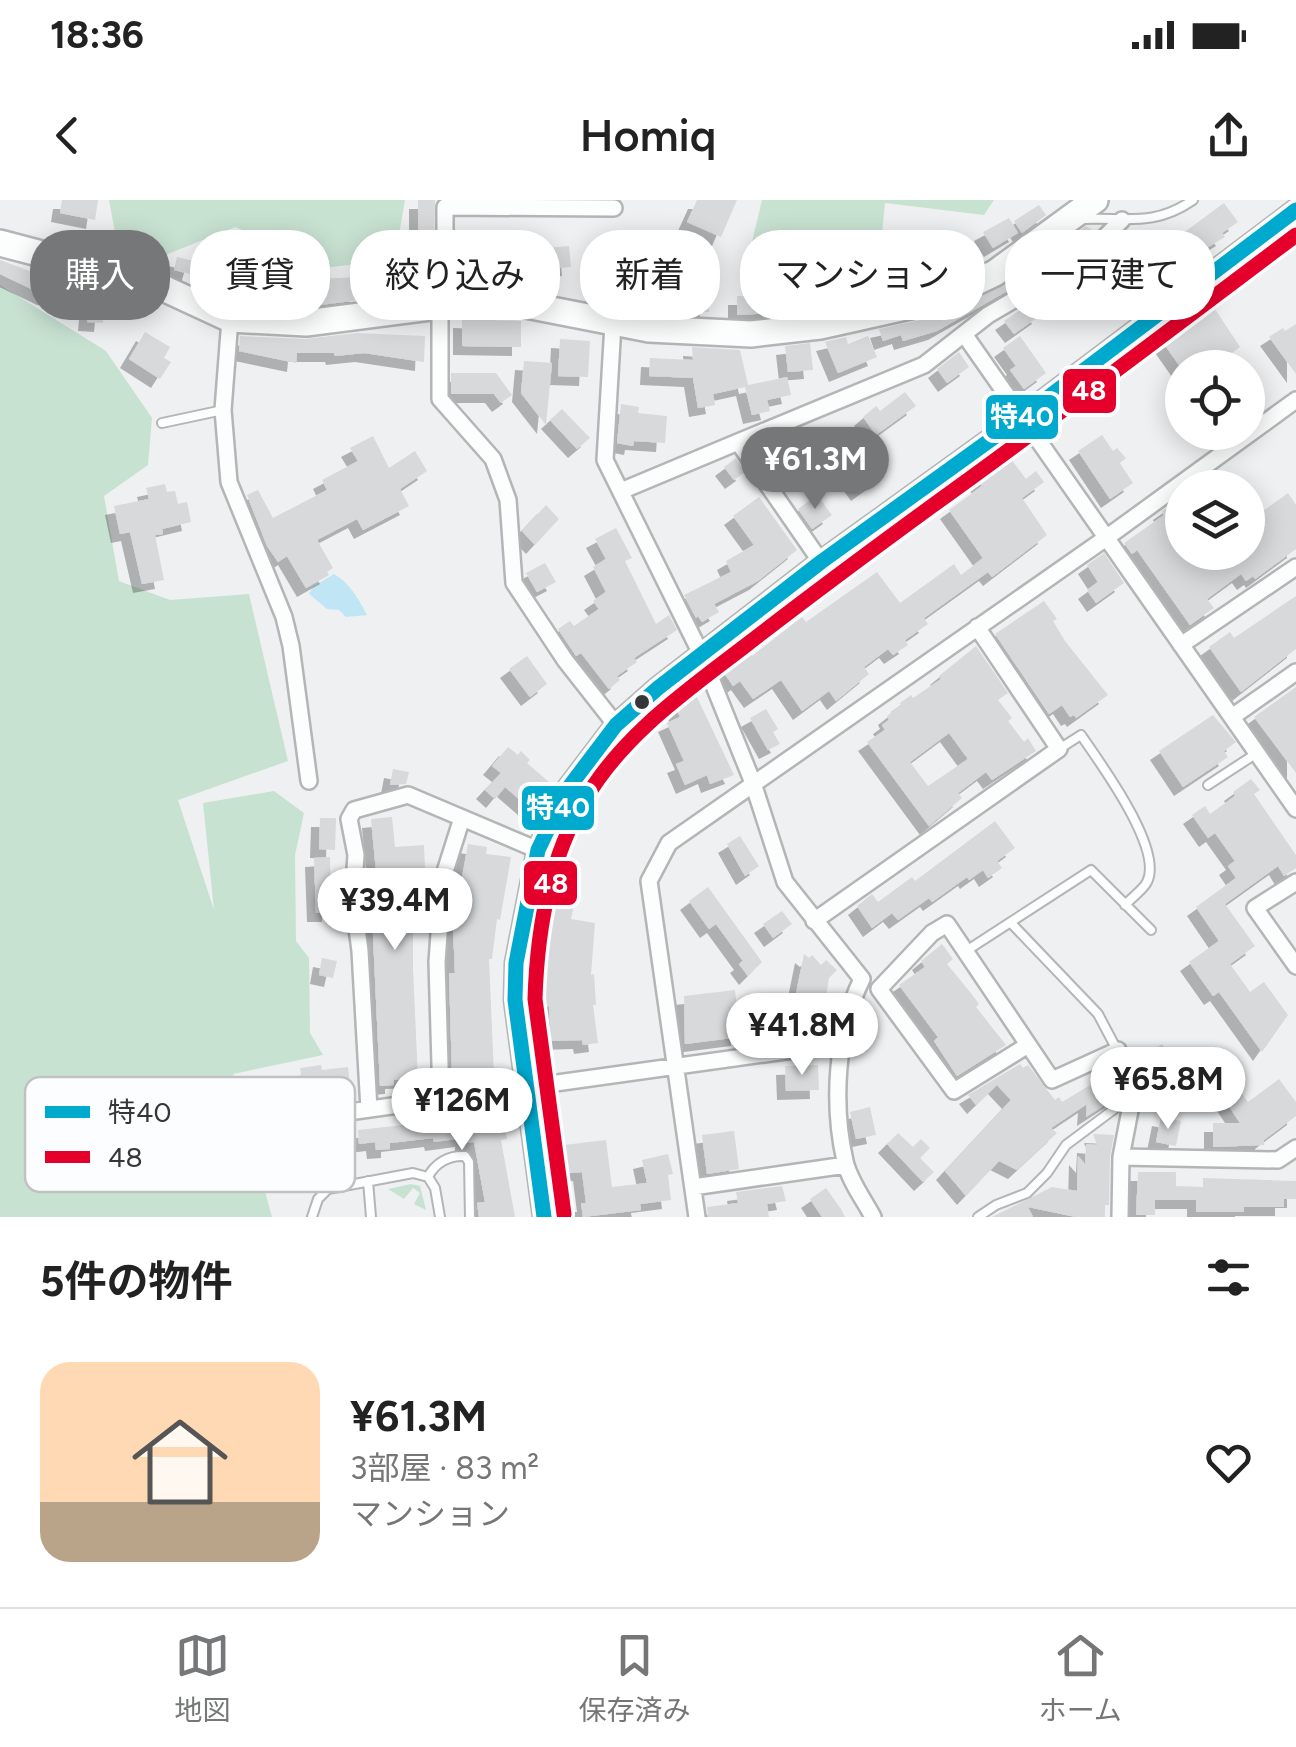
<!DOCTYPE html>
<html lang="ja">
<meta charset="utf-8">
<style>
:root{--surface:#fff;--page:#f2f2f2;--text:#222;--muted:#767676;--line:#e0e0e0;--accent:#757778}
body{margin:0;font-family:Figtree,"Noto Sans JP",sans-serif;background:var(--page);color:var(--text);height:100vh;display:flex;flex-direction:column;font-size:38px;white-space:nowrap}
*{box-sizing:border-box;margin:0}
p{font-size:32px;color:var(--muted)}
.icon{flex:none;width:55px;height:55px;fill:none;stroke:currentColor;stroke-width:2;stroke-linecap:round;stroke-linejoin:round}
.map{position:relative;height:1017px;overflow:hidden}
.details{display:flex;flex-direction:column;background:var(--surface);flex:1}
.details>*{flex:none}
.hud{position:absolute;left:30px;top:30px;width:1238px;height:90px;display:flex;gap:20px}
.fabs{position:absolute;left:1165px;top:150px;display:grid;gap:20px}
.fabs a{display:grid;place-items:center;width:100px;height:100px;border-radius:50%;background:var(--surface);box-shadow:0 5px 25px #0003;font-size:50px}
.price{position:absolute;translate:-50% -85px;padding:0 22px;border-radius:35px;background:#fff;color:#222;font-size:32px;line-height:65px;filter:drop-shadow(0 2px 5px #0008)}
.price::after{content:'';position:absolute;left:50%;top:60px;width:30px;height:22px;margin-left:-15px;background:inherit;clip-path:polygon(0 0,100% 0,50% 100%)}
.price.selected{background:var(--accent);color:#fff}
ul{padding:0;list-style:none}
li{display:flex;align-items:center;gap:30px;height:250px;padding:0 40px}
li+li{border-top:2px solid var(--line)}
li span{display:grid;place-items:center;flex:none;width:280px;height:200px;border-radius:30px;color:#555}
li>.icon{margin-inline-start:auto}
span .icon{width:120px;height:120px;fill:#fffc;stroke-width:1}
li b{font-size:42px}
h2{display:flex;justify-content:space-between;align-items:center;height:120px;padding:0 40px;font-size:42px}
.pill{padding:0 35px;border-radius:40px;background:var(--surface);box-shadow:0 5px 25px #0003;font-size:35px;line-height:90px}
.pill.selected{background:var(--accent);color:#fff}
.status{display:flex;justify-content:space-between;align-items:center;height:70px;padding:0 50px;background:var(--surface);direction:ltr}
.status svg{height:28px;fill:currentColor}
header{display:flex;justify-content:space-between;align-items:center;height:130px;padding:0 40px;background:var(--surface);font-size:45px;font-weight:600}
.tabs{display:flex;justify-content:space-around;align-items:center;height:140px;border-top:2px solid var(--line);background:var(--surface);font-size:28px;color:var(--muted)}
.tabs a{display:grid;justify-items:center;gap:5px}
.tabs .selected{color:var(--accent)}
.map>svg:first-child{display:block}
.green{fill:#c8e2d2}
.water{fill:#c0e6f6}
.building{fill:#d8d9da;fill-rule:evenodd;filter:url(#shadow)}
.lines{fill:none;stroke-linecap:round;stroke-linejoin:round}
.service-casing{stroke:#b3b5b6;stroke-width:12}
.minor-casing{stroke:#b3b5b6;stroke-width:20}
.tertiary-casing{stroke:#b3b5b6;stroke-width:25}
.primary-casing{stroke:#b3b5b6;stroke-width:30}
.service{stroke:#fcfdfd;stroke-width:8}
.minor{stroke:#fcfdfd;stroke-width:15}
.tertiary{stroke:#fcfdfd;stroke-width:20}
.primary{stroke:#fcfdfd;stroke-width:25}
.bus-1-casing{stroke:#fcfdfe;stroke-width:22}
.bus-2-casing{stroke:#fcfdfe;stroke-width:22}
.bus-1{stroke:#00a9ce;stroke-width:15}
.bus-2{stroke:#e4002b;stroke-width:15}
.bus-dot{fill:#343637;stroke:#fcfdfe;stroke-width:4}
.key{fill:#fcfdfe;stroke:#c0c1c2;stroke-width:2.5}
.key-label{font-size:28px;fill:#343637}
.line-badge{stroke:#fcfdfe;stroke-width:4}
.badge-label{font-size:28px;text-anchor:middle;font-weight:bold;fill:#fff}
</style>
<div class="status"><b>18:36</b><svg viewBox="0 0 49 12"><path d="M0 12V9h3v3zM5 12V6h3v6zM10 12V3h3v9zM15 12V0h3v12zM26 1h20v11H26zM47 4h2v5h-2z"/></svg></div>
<header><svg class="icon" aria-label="back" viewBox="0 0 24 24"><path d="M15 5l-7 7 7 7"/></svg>Homiq<svg class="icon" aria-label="share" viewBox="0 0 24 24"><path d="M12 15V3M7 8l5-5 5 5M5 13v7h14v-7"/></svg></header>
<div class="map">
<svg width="1296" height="1017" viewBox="0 0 1296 1017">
<defs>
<filter id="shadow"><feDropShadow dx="-9" dy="9" stdDeviation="0" flood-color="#0004"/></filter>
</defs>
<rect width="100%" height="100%" fill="#eef0f2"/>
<!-- green -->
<path class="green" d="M109 0H405L400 29 374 62 331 67 235 27 158 58 117 43Z
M762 0H994L984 15 885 3 879 63 751 46Z
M0 85 106 151 152 218 148 265 104 296 119 381 170 400 249 394 288 561 178 600 214 710 203 603 274 591 304 613 295 655 296 741 309 758 310 833 323 855 233 874 272 1017H0Z
M411 984 420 986 426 1010 414 1004 420 993 413 988 404 999 388 989Z"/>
<!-- water -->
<path class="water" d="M334 374C350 383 359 400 367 415L346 417 339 410 327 409 309 394 313 387Z"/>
<!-- building -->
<path class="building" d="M62 0H98L95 20 60 13Z
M418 0H435L434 53H418Z
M697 0H737L721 37 687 22Z
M1224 3 1238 22 1222 33 1225 37 1190 58 1192 61 1160 83 1145 61Z
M1039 5 1046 15 1022 33 1014 21Z
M1009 18 1018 33 993 48 983 32Z
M1086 26 1094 31 1074 48 1059 66 1044 74 1036 63Z
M1123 35 1131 45 1116 57 1110 48Z
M569 46 571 67 525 71V79H487L486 53 536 52 535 49Z
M823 52 830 80 869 69 877 97 852 102 850 94 811 109 805 95 807 111 737 115V96H765V89H812L804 57Z
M916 54 919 73 901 76 899 56Z
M177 57 194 61 190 74 174 70Z
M0 60 57 81 83 84 81 101 46 96 0 74Z
M1103 63 1112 74 1093 89 1084 77Z
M283 68 300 71 298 80 358 77 359 100 305 107 277 102Z
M213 76 249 84 245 104 234 103 209 92Z
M611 76 665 87 708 85 709 112 651 113 605 102Z
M1014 79 1018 85 937 131 903 141 901 135 883 141 879 129 948 114Z
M90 91 106 93 103 123 87 122Z
M1032 102 1041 115 1014 134 1004 121Z
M1207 102 1213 111 1215 109 1240 147 1212 168H1181L1162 141 1192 119 1189 114Z
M462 119 521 121V147L462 146Z
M1296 124V174L1269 137 1283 128 1285 131Z
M145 132 170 147 164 158 171 162 160 179 129 159Z
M356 133 425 136 424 162 364 153 335 156 334 153H297L296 163 239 151 240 136 305 139Z
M868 136 877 157 838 173 825 142 846 137 848 144Z
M1020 136 1046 173 1024 189 1010 170 1016 166 1003 148Z
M560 139 590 141 588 177 558 176Z
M810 143 813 170 788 172 785 146Z
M692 147 740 150 748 185 787 177 791 195 767 200 770 211 752 215 745 187 713 194 715 205 698 208 693 178 649 176 650 158 693 160Z
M959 152 969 167 947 183 937 169Z
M524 161 552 163 546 225 521 193Z
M451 173H496L512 195 501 203 494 194H451Z
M905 192 916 206 876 235 863 217 876 206 880 211Z
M621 204 639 207 638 213 667 216 665 243 634 241 633 246 617 243Z
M562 209 590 238 577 249 550 220Z
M1102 235 1113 251 1117 248 1126 258 1120 263 1133 283 1110 299 1078 251Z
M373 236 389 268 415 251 427 271 400 289 409 306 363 330 357 319 317 340 333 368 327 372 329 375 306 388 287 356 278 362 267 346 247 295 258 290 273 318 327 290 322 280 358 261 350 248Z
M736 258 745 272 734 280 724 267Z
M862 258 878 279 860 292 845 271Z
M1011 259 1026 279 1036 271 1044 282 1022 298 1047 335 992 377 988 372 924 418 928 424 905 440 908 445 893 455 888 449 864 467 869 474 836 501 829 491 802 511 781 480 753 499 740 481 733 486 722 470 748 451 752 456 802 417 806 422 877 372 900 403 954 364 961 375 983 358 949 310 982 286 976 279 998 263 1001 267Z
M165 284 167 292 175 291 178 304 187 302 191 322 162 329 163 334 155 335 164 380 142 384 130 332 120 334 114 306 149 299 146 288Z
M1288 293 1296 305V349L1255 379 1253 376 1246 381 1241 374 1207 399 1214 408 1190 425 1137 350 1132 354 1124 343 1164 315 1162 311 1178 300 1182 307V352H1248V322Z
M817 295 832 315 812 329 798 309Z
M759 297 797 350 758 381 714 404 719 412 702 422 698 416 696 418 684 395 731 372 726 361 754 345 733 316Z
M546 305 559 319 535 345 522 331Z
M616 328 632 358 625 361 656 424 669 415 677 430 634 458 637 462 617 476 620 480 609 489 581 453 576 456 558 429 570 421 574 426 599 409 593 401 606 392 593 367 606 359 595 339Z
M1104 353 1124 383 1096 403 1087 390 1098 382 1087 365Z
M545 363 556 382 537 392 526 373Z
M1296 396V449L1241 492 1209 447 1230 432 1234 438Z
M1044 401 1057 419 1053 421 1065 441 1108 495 1076 518 1074 515 1070 517 1062 505 1049 514 995 434Z
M976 446 1008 493 998 500 1012 518 1008 521 1024 542 1028 538 1036 551 992 580 986 572 958 593 962 598 929 626 867 542 885 530 882 525 889 520 887 516 901 505 900 503 911 495 913 498 941 479 939 476ZM949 533 968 559 928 586 910 562Z
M527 456 547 484 530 497 509 469Z
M1296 487V573L1254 517Z
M695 493 734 575 710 584 707 575 685 585 676 564 684 561 667 523 680 517 673 502Z
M766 509 778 529 773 532 780 544 768 550 750 518Z
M1213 515 1236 542 1224 551 1228 557 1183 587 1159 551Z
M508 547 518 555 521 551 530 560 527 563 549 582 528 607 505 587 495 599 485 590 501 573 492 566Z
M393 569 409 572 406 584 390 585Z
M1251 579 1260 590 1254 594 1296 655V668L1284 676 1278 666 1225 704 1255 746 1230 764 1250 792 1264 782 1288 815 1262 852 1219 792 1213 796 1189 762 1219 741 1196 707 1236 678 1228 666 1235 661 1215 633 1208 638 1192 615 1205 606 1210 614 1235 596 1233 592Z
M392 617 395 647 424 645 425 669 411 670 419 731H413V769L418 879 394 880V885L380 886 371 692H378L371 619Z
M320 618H336L335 650 319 649Z
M995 621 1015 648 997 661 1002 668 988 678 983 670 969 680 967 677 932 702 929 698 898 720 892 713 872 728 857 706 872 694 878 702 912 677 915 681Z
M740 636 759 666 745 676 727 644Z
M468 644 487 647 486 654 511 657 500 720 497 719 492 759H489L494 876 455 878 452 875 449 773H455L453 728Z
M330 657 331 713H316L314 658Z
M708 687 762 762 748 776 739 764 743 761 716 724 709 729 689 701Z
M559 696 575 700 571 719 595 723 591 775 594 774 596 805H593L598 843 583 845 582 840 551 841 549 806 533 807 532 785 541 784 540 777 545 776 552 721Z
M782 711 792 724 773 738 763 724Z
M942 744 953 759 947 764 970 792 979 804 976 807 1006 845 957 876 934 841 938 837 899 785 925 767 921 761Z
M804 754 809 758 812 755 821 765 826 760 837 770 829 778 826 796 816 794 821 820 776 827 774 805 794 803Z
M322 758 337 761 333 778 319 775Z
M735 790 740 837 685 844 684 796Z
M1162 844 1177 866 1159 879 1144 856Z
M1214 854 1248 902 1279 879 1296 902V916L1264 940V945L1213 947V923H1240L1216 887 1212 890 1196 867Z
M1020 864 1023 868 1028 865 1055 900 1059 897 1062 902 1107 875 1120 895 1086 917 1087 904 1051 928 1057 933 1017 970 999 961 966 996 945 971 1011 900 997 885 976 905 968 895Z
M321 865 322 870 348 867 351 896 335 897 334 891 304 894 300 868Z
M818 865 819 890 786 891 785 866Z
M870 907 876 935 856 939 850 912Z
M503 914 507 939 501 940 515 1017H479L477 1003 485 1002 474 942 464 943V938L434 942 433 938 390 943V949L376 950 375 942 359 944 358 930Z
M1161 917 1181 921 1176 946 1156 942Z
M734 931 739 969 707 974 702 935Z
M898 933 913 947 921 939 930 948 920 958 934 972 923 982 887 944Z
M1093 934 1114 935 1110 957 1109 1005H1105V1017H1076L1028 1007 1033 1017H992L1052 987 1077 991 1078 956 1085 964 1086 944 1097 945Z
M606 940 612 987 647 983 642 960 668 954 673 974 668 975 671 1000 640 1004 641 1010 583 1017 581 1003H586L582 972 559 974 556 946Z
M1138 972H1176V986L1203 987V978L1296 981V999H1284V1007H1244V1012H1196V1000H1155V1015H1136Z
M782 986 786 1001 767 1004 769 1017H708L707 1007 738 1003 736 992Z
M826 988 841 1009 845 1017H822L810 999Z"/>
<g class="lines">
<!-- service casing -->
<g class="service-casing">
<path id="service" d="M1083 19C1126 17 1154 27 1193 0
M162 223 223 210
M1059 549 1081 535C1100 563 1164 649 1147 682 1143 690 1131 698 1125 705
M1208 585 1257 553
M1012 724 1098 814 1117 850
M966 751 1091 670 1151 730
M428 977 435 988 440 1017
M368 981 371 1017
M312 1017 318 999 328 989 413 973 428 977C435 963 449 955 465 956L469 962 470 1017
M978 1017 996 1005 1027 993 1047 973 1066 945 1129 898"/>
</g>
<!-- minor casing -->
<g class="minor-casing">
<path id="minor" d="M450 105 445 65V7L614 8
M440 106V199L493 259 508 300 514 383 565 460 616 525
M230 119 223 210 229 282 284 417 291 446 309 581
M613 124 605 260 702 456 753 583 785 682 862 779C836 832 832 904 845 961 849 980 864 1000 873 1017
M964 134 1296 609
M738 242 924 165 988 115 1029 91 1062 79 1122 20
M621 291 738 242 821 362
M1181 445 1296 367
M1232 517 1296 472
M1296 682 1255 708 1296 766
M814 721 1059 549 977 427
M1028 845 954 891 879 789 932 733 947 724 1052 880 1118 850 1133 895 1121 957
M441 899 437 762 443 678 462 618
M369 909 360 751 353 698 356 655 349 619 354 610 408 595 538 650
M277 922 843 843
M693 987 846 965
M697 1017 649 681 669 643 1106 338 1296 200
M1120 1017 1121 957 1278 960 1296 948"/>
</g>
<!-- tertiary casing -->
<g class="tertiary-casing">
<path id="tertiary" d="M544 1017 515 800 516 763 538 650 566 591 616 525 658 488 821 362 1022 217 1296 10"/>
</g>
<!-- primary casing -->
<g class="primary-casing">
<path id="primary" d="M0 43 80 64 122 69 230 119 306 123 469 102 521 104 649 129 751 134 820 126 941 99 995 73 1095 0"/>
</g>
<!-- service -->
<use href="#service" class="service"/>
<!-- minor -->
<use href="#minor" class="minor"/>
<!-- tertiary -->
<use href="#tertiary" class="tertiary"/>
<!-- primary -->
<use href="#primary" class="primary"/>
<!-- bus-1 casing -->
<g class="bus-1-casing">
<path id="bus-1" d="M544 1017 515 800 516 763 538 650 566 591 616 525 658 488 821 362 1022 217 1296 10"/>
</g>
<!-- bus-2 casing -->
<g class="bus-2-casing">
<path id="bus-2" d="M564 1014 535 799C537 734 549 660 583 603 621 536 685 492 745 446 807 398 869 352 932 306 1055 218 1175 126 1296 35"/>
</g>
<!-- bus-1 -->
<use href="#bus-1" class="bus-1"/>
<!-- bus-2 -->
<use href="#bus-2" class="bus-2"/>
</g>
<!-- markers -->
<circle class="bus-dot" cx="642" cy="502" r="9"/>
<!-- legend -->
<rect x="25" y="877" width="330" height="115" rx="15" class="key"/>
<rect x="45" y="906" width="45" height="12" fill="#00a9ce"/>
<rect x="45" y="951" width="45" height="12" fill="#e4002b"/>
<g class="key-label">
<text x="108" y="922">特40</text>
<text x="108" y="967">48</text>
</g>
<g class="line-badge">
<rect x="1061" y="167" width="57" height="48" rx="10" fill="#e4002b"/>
<rect x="984" y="193" width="76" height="48" rx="10" fill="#00a9ce"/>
<rect x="520" y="584" width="76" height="48" rx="10" fill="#00a9ce"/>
<rect x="522" y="659" width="57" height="48" rx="10" fill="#e4002b"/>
</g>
<g class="badge-label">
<text x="1089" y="200">48</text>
<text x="1022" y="226">特40</text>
<text x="558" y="617">特40</text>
<text x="551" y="693">48</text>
</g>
</svg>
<div class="fabs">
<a><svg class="icon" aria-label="locate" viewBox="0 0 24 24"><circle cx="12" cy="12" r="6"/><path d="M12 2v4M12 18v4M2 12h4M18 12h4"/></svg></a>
<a><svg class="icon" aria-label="layers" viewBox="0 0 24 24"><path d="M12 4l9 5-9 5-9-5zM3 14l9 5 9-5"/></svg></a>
</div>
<b class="price selected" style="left:815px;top:312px">¥61.3M</b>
<b class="price" style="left:395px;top:753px">¥39.4M</b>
<b class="price" style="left:802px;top:878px">¥41.8M</b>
<b class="price" style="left:1168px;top:932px">¥65.8M</b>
<b class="price" style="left:462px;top:953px">¥126M</b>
<div class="hud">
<a class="pill selected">購入</a>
<a class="pill">賃貸</a>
<a class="pill">絞り込み</a>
<a class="pill">新着</a>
<a class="pill">マンション</a>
<a class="pill">一戸建て</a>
</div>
</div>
<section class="details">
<h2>5件の物件<svg class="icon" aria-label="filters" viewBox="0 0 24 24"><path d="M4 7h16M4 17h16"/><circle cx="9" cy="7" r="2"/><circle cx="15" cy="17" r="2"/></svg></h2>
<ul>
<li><span style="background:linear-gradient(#ffd9b3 70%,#b9a48a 0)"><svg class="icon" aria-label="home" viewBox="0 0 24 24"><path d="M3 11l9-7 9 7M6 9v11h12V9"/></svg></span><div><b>¥61.3M</b><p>3部屋 · 83 m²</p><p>マンション</p></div><svg class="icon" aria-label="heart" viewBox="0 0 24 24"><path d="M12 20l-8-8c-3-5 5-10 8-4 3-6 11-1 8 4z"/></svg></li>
</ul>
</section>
<nav class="tabs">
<a class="selected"><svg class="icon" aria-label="map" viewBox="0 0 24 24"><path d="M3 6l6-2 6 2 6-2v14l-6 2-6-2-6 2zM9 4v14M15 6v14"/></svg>地図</a>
<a><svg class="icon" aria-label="saved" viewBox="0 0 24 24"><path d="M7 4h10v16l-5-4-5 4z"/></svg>保存済み</a>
<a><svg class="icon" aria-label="home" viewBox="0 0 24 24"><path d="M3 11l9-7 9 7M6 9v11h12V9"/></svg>ホーム</a>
</nav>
